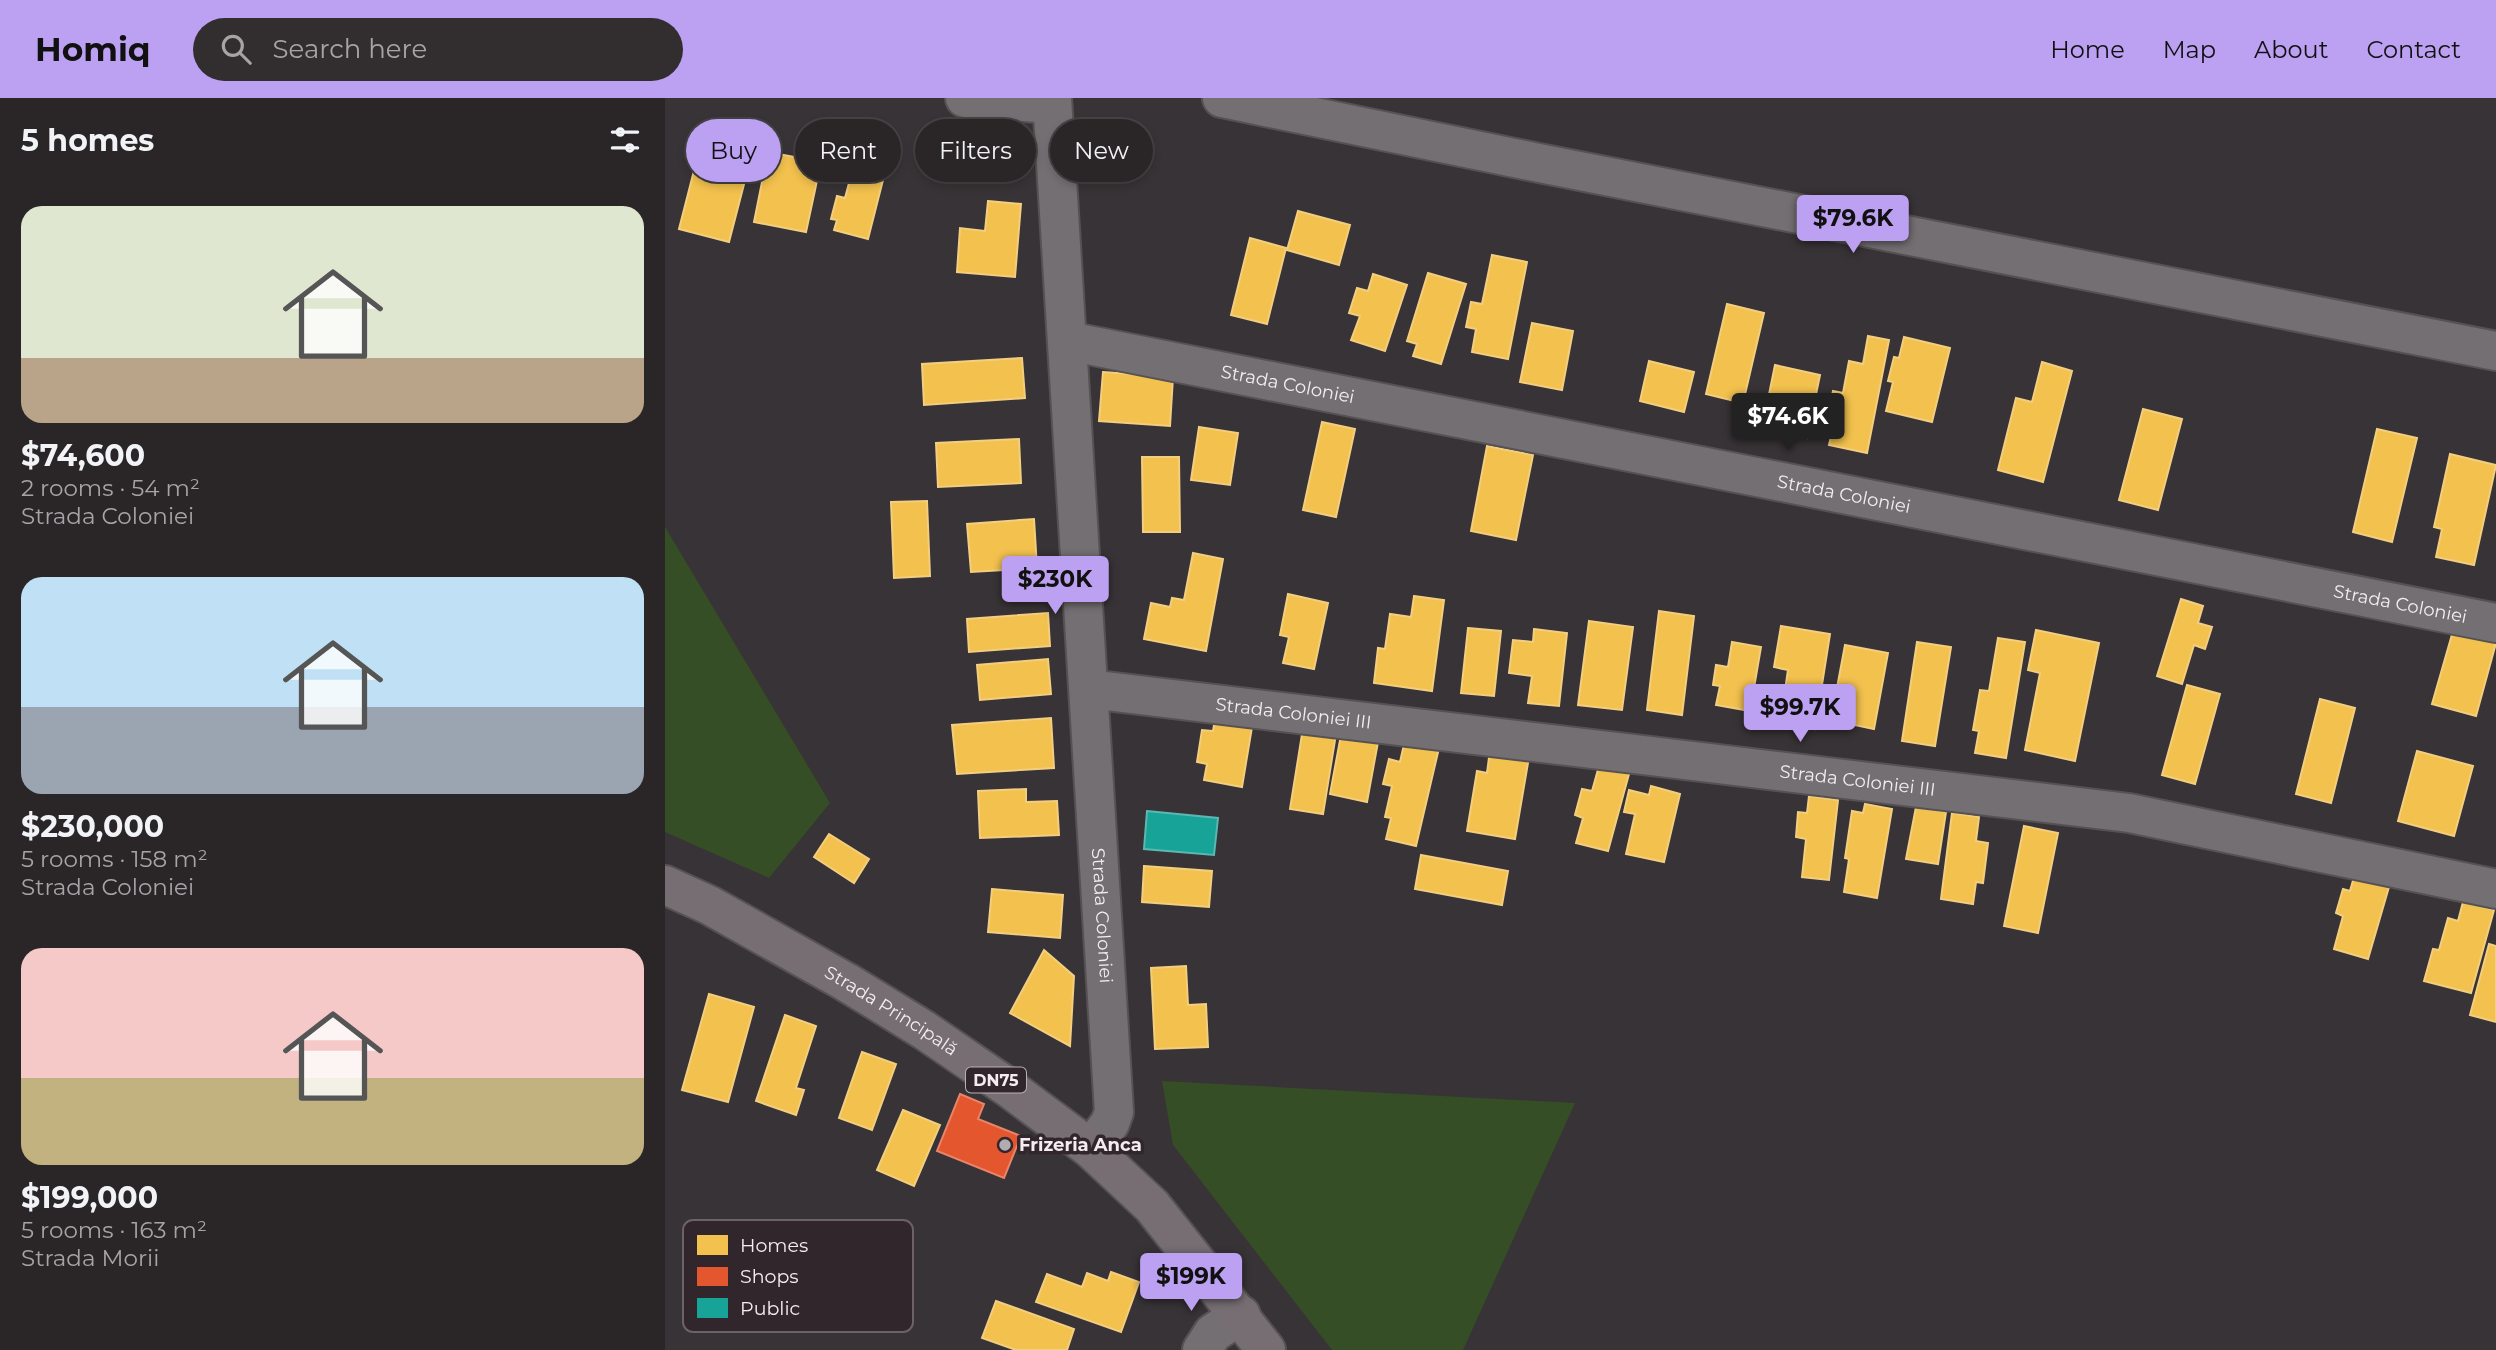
<!DOCTYPE html>
<meta charset="utf-8">
<style>
:root{--surface:#2a2628;--page:#322e30;--text:#f1f3f6;--muted:#a5a5a8;--line:#464345;--accent:#bca0f2}
body{margin:0;font-family:Montserrat,sans-serif;background:var(--page);color:var(--text);height:100vh;display:flex;flex-direction:column;font-size:26px;white-space:nowrap}
*{box-sizing:border-box;margin:0}
p{font-size:23px;color:var(--muted)}
.icon{flex:none;width:38px;height:38px;fill:none;stroke:currentColor;stroke-width:2;stroke-linecap:round;stroke-linejoin:round}
.map{position:relative;flex:1;overflow:hidden}
.panel{display:flex;flex-direction:column;background:var(--surface);width:665px}
.panel>*{flex:none}
.hud{position:absolute;left:21px;top:21px;width:665px;height:63px;display:flex;gap:14px}
.price{position:absolute;translate:-50% -60px;padding:0 16px;border-radius:7px;background:var(--accent);color:#111;font-size:23px;line-height:46px;filter:drop-shadow(0 2px 4px #0008)}
.price::after{content:'';position:absolute;left:50%;top:42px;width:21px;height:16px;margin-left:-10px;background:inherit;clip-path:polygon(0 0,100% 0,50% 100%)}
.price.active{background:#222;color:#fff}
ul{padding:0;list-style:none}
li{display:grid;align-content:center;gap:14px;height:371px;padding:0 21px}
li span{display:grid;place-items:center;height:217px;border-radius:21px;color:#555}
li>.icon{margin-inline-start:auto}
span .icon{width:126px;height:126px;fill:#fffc;stroke-width:1}
li b{font-size:30px}
h2{display:flex;justify-content:space-between;align-items:center;height:84px;padding:0 21px;font-size:30px}
.pill{padding:0 24px;border-radius:32px;background:var(--surface);box-shadow:0 4px 10px #0003,0 0 0 2px var(--line);font-size:24px;line-height:63px}
.pill.active{background:var(--accent);color:#111}
header{display:flex;align-items:center;gap:42px;box-sizing:border-box;height:98px;padding:0 35px;background:var(--accent);color:#111}
header strong{font-size:33px}
nav{display:flex;gap:38px;margin-inline-start:auto;font-size:24px}
.search{width:490px;height:63px;background:var(--page);display:flex;align-items:center;gap:18px;box-sizing:border-box;padding:0 24px;border-radius:38px;color:var(--muted);font-size:26px}
main{display:flex;flex:1;min-height:0}
.map>svg:first-child{display:block}
.green{fill:#354e26}
.homes{fill:#f2c14e;stroke:#f3ce7f;stroke-width:2}
.shops{fill:#e4572e;stroke:#e98468;stroke-width:2}
.public{fill:#17a398;stroke:#59b9b2;stroke-width:2}
.lines{fill:none;stroke-linecap:round;stroke-linejoin:round}
.minor-casing{stroke:#565254;stroke-width:42}
.primary-casing{stroke:#565254;stroke-width:42}
.minor{stroke:#746f72;stroke-width:38}
.primary{stroke:#766e72;stroke-width:38}
.poi-dot{fill:#b2abaf;stroke:#31262c;stroke-width:2.5}
.labels{text-anchor:middle;dominant-baseline:central;stroke-width:7;stroke-linejoin:round;paint-order:stroke}
.shield{fill:#31262c;stroke:#bab1b5;stroke-width:2}
.shield-label{font-size:16px;font-weight:bold;fill:#f4ecf0}
.street-label{font-size:18px;fill:#f4ecf0;stroke:#31262c}
.poi-label{font-size:18px;font-weight:bold;fill:#f4ecf0;stroke:#31262c;text-anchor:start}
.key{fill:#31262c;stroke:#6c6167;stroke-width:2}
.key-label{font-size:19px;fill:#f4ecf0}
</style>
<header>
<strong>Homiq</strong>
<div class="search"><svg class="icon" aria-label="search" viewBox="0 0 24 24"><circle cx="10" cy="10" r="6"/><path d="M15 15l6 6"/></svg>Search here</div>
<nav><a>Home</a><a>Map</a><a>About</a><a>Contact</a></nav>
</header>
<main>
<section class="panel">
<h2>5 homes<svg class="icon" aria-label="filters" viewBox="0 0 24 24"><path d="M4 7h16M4 17h16"/><circle cx="9" cy="7" r="2"/><circle cx="15" cy="17" r="2"/></svg></h2>
<ul>
<li><span style="background:linear-gradient(#dfe7d0 70%,#b9a48a 0)"><svg class="icon" aria-label="home" viewBox="0 0 24 24"><path d="M3 11l9-7 9 7M6 9v11h12V9"/></svg></span><div><b>$74,600</b><p>2 rooms · 54 m²</p><p>Strada Coloniei</p></div></li>
<li><span style="background:linear-gradient(#bfe0f5 60%,#9aa5b1 0)"><svg class="icon" aria-label="home" viewBox="0 0 24 24"><path d="M3 11l9-7 9 7M6 9v11h12V9"/></svg></span><div><b>$230,000</b><p>5 rooms · 158 m²</p><p>Strada Coloniei</p></div></li>
<li><span style="background:linear-gradient(#f6c9c9 60%,#c2b280 0)"><svg class="icon" aria-label="home" viewBox="0 0 24 24"><path d="M3 11l9-7 9 7M6 9v11h12V9"/></svg></span><div><b>$199,000</b><p>5 rooms · 163 m²</p><p>Strada Morii</p></div></li>
</ul>
</section>
<div class="map">
<svg width="1831" height="1252" viewBox="0 0 1831 1252">
<rect width="100%" height="100%" fill="#383336"/>
<!-- green -->
<path class="green" d="M0 429 165 705 104 780 0 734Z
M497 983 910 1005 798 1252H667L508 1047Z"/>
<!-- homes -->
<path class="homes" d="M41 26 91 40 64 144 14 131Z
M103 54 156 64 141 134 89 124Z
M187 74 218 82 203 141 169 132 172 122 166 121 172 98 180 100Z
M323 103 356 106 350 179 292 174 295 130 320 133Z
M633 113 685 127 674 167 622 152Z
M585 140 621 150 602 226 566 217Z
M827 157 862 164 843 261 807 254 811 231 801 229 806 204 817 206Z
M763 175 801 186 776 266 748 258 752 246 742 243Z
M708 176 742 187 720 253 686 242 695 218 684 215 692 190 703 193Z
M1062 206 1099 215 1078 305 1041 296Z
M867 225 908 233 897 292 855 284Z
M1203 238 1224 242 1202 355 1164 347 1169 325 1162 323 1168 293 1178 295 1184 263 1198 266Z
M1239 239 1285 250 1267 324 1221 313 1228 284 1223 283 1229 259 1234 260Z
M357 260 360 300 259 307 257 266Z
M984 263 1029 274 1019 314 975 303Z
M1377 264 1407 273 1378 384 1333 372 1351 300 1367 304Z
M1110 267 1155 277 1142 340 1097 331Z
M438 274 508 279 505 328 434 323Z
M1478 311 1517 321 1493 412 1454 402Z
M657 324 690 331 671 419 638 412Z
M534 329 573 335 565 387 526 382Z
M1712 331 1752 340 1727 444 1688 434Z
M354 341 356 385 273 389 271 345Z
M822 348 868 357 851 442 806 433Z
M1785 356 1831 367 1809 467 1771 459 1777 431 1769 429Z
M477 359H514L515 434H478Z
M262 403 265 478 229 480 226 404Z
M369 421 372 470 306 474 302 426Z
M528 455 558 461 541 553 479 541 486 505 505 509 507 500 519 502Z
M623 496 663 505 649 571 618 565 624 539 615 537Z
M749 498 779 502 767 593 709 585 713 550 720 551 725 516 746 519Z
M1516 501 1538 508 1533 525 1547 529 1540 551 1529 547 1517 586 1492 578Z
M994 513 1029 518 1017 617 982 612Z
M383 515 385 548 304 554 302 521Z
M924 523 968 529 957 612 913 607Z
M1116 528 1165 536 1150 631 1115 626 1123 572 1109 569Z
M803 530 836 533 829 598 796 595Z
M869 531 902 535 894 608 863 605 867 578 844 575 848 542 868 544Z
M1371 532 1434 545 1410 663 1360 652 1375 575 1363 572Z
M1788 533 1831 545 1811 618 1767 606Z
M1333 540 1360 544 1341 660 1310 655 1314 633 1308 632 1315 592 1324 593Z
M1067 544 1096 549 1085 613 1051 607 1055 588 1048 587 1051 567 1063 569Z
M1252 544 1286 549 1270 648 1237 643Z
M1180 547 1223 555 1209 631 1166 622Z
M383 561 386 596 315 602 312 567Z
M1522 587 1555 596 1530 686 1497 677Z
M1655 601 1690 610 1666 705 1631 696Z
M551 616 588 623 577 689 539 682 542 666 532 664 537 632 548 633Z
M386 620 389 670 292 676 287 627Z
M638 630 671 636 658 716 625 711Z
M676 637 713 644 702 704 665 696Z
M740 642 774 650 751 748 721 741 726 720 720 719 727 688 718 686 724 661 735 664Z
M825 652 864 659 850 741 802 733 812 673 822 675Z
M1752 653 1808 668 1789 738 1733 723Z
M934 668 964 676 943 753 911 745 918 720 910 717 917 691 927 693Z
M986 688 1015 696 999 764 961 756 970 716 959 714 964 692 984 697Z
M361 691V704L392 703 394 737 315 740 313 693Z
M1144 698 1173 702 1164 782 1137 779 1141 741 1131 739 1133 714 1142 715Z
M1200 706 1227 711 1212 800 1179 794 1184 761 1180 760 1187 713 1198 715Z
M1251 709 1281 714 1273 766 1241 761Z
M1287 715 1314 719 1311 743 1323 745 1318 785 1311 784 1308 806 1276 801Z
M1359 728 1393 735 1373 835 1339 828Z
M164 736 204 761 189 785 149 759Z
M756 757 843 773 837 807 750 791Z
M479 768 547 773 544 809 477 804Z
M1689 779 1724 789 1703 861 1669 851 1678 818 1671 815 1678 791 1685 793Z
M327 791 398 797 395 840 323 834Z
M1798 804 1829 812 1806 895 1759 883 1768 851 1774 852 1783 820 1793 823Z
M1824 846 1831 848V924L1805 917Z
M379 852 409 878 405 948 345 915Z
M521 868 523 907 541 906 543 949 490 951 486 870Z
M44 896 89 909 63 1004 17 992Z
M120 917 151 928 131 990 139 992 131 1017 91 1003Z
M197 954 231 966 207 1032 174 1020Z
M238 1012 275 1027 249 1088 212 1072Z
M446 1174 474 1184 456 1234 371 1204 382 1176 417 1189 422 1175 443 1183Z
M331 1203 409 1231 402 1252H351L317 1240Z"/>
<!-- shops -->
<path class="shops" d="M295 996 319 1006 313 1021 356 1038 339 1080 272 1053Z"/>
<!-- public -->
<path class="public" d="M482 713 553 720 549 757 479 751Z"/>
<g class="lines">
<!-- minor casing -->
<g class="minor-casing">
<g id="minor">
<path d="M300 0 387 6"/>
<path id="s1" d="M387 0 449 1014 445 1025 426 1051"/>
<path d="M557 0 874 65 1831 253"/>
<path id="s2" d="M403 243 1831 525"/>
<path id="s3" d="M424 591 1464 715 1831 791"/>
<path d="M537 1252 548 1235 576 1217"/>
</g>
</g>
<!-- primary casing -->
<g class="primary-casing">
<g id="primary">
<path id="s4" d="M0 787 44 807 181 884 259 932 344 990 426 1051 487 1108 601 1252"/>
</g>
</g>
<!-- minor -->
<use href="#minor" class="minor"/>
<!-- primary -->
<use href="#primary" class="primary"/>
</g>
<!-- markers -->
<circle class="poi-dot" cx="340" cy="1047" r="7"/>
<g class="labels">
<!-- shield labels -->
<rect class="shield" x="301" y="969.5" width="60" height="25" rx="5"/>
<g class="shield-label">
<text x="331" y="982">DN75</text>
</g>
<!-- street labels -->
<g class="street-label">
<text stroke="none"><textPath href="#s2" startOffset="224">Strada Coloniei</textPath></text>
<text stroke="none"><textPath href="#s2" startOffset="791">Strada Coloniei</textPath></text>
<text stroke="none"><textPath href="#s2" startOffset="1358">Strada Coloniei</textPath></text>
<text stroke="none"><textPath href="#s3" startOffset="206">Strada Coloniei III</textPath></text>
<text stroke="none"><textPath href="#s3" startOffset="774">Strada Coloniei III</textPath></text>
<text stroke="none"><textPath href="#s1" startOffset="819">Strada Coloniei</textPath></text>
<text stroke="none"><textPath href="#s4" startOffset="259">Strada Principală</textPath></text>
</g>
<!-- poi labels -->
<g class="poi-label">
<text x="354" y="1047">Frizeria Anca</text>
</g>
</g>
<!-- legend -->
<rect x="18" y="1122" width="230" height="112" rx="10" class="key"/>
<rect x="32" y="1137" width="31" height="20" fill="#f2c14e"/>
<rect x="32" y="1169" width="31" height="19" fill="#e4572e"/>
<rect x="32" y="1200" width="31" height="20" fill="#17a398"/>
<g class="key-label">
<text x="75" y="1154">Homes</text>
<text x="75" y="1185">Shops</text>
<text x="75" y="1217">Public</text>
</g>
</svg>
<b class="price" style="left:1188px;top:157px">$79.6K</b>
<b class="price active" style="left:1123px;top:355px">$74.6K</b>
<b class="price" style="left:390px;top:518px">$230K</b>
<b class="price" style="left:1135px;top:646px">$99.7K</b>
<b class="price" style="left:526px;top:1215px">$199K</b>
<div class="hud">
<a class="pill active">Buy</a>
<a class="pill">Rent</a>
<a class="pill">Filters</a>
<a class="pill">New</a>
</div>
</div>
</main>
